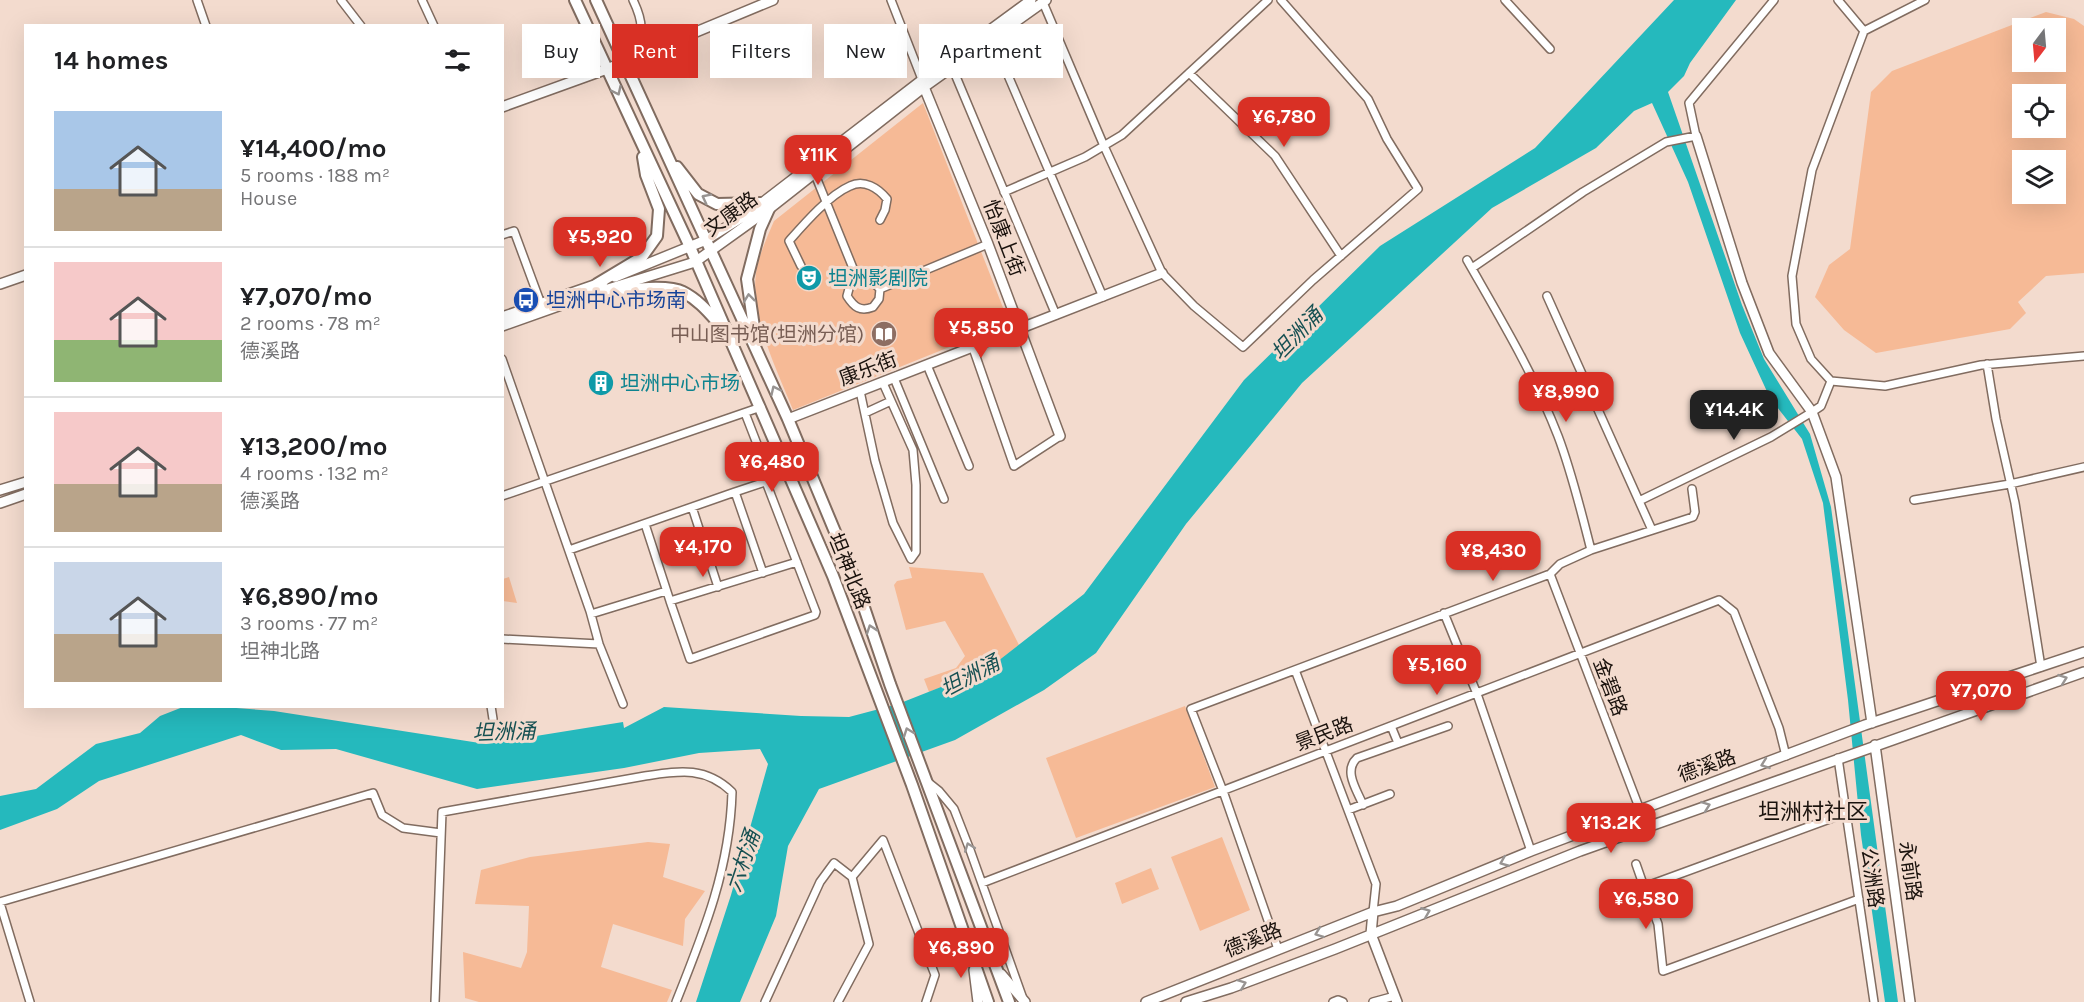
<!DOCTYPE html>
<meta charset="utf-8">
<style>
:root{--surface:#fff;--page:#f6f6f6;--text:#202124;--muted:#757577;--line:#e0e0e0;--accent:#d93025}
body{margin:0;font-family:Karla,"Noto Sans SC",sans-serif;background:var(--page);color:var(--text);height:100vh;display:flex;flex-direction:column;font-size:22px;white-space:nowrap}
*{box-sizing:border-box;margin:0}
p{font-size:20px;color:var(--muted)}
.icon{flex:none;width:33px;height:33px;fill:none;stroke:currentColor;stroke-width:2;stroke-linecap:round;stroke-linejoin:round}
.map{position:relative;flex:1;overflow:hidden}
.sheet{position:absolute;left:24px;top:24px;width:480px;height:684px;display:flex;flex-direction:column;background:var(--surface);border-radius:0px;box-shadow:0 6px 24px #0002}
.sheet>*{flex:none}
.hud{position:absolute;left:522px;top:24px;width:570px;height:54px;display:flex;gap:12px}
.needle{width:39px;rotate:196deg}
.controls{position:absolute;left:2012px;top:18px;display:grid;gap:12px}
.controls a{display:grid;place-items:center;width:54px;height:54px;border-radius:0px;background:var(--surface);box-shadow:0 6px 24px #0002;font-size:30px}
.price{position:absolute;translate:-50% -51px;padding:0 14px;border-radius:12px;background:var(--accent);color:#fff;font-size:20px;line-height:39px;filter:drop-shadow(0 2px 3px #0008)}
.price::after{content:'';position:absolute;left:50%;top:36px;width:18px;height:14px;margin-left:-9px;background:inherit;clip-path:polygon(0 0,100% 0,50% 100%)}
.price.on{background:#222;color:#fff}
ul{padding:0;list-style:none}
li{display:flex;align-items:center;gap:18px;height:150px;padding:0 30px}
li+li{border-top:2px solid var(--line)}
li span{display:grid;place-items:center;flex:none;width:168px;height:120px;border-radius:0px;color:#555}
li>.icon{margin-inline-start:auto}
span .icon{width:72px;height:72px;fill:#fffc;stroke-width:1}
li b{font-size:26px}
h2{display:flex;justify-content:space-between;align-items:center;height:72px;padding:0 30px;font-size:26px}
.tag{padding:0 21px;border-radius:0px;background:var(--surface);box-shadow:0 6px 24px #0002;font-size:21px;line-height:54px}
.tag.on{background:var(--accent);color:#fff}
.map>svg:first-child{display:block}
.green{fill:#f6ba96;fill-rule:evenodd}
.water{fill:#25b9bd}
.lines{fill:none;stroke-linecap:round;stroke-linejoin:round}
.street-casing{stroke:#816c60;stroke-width:10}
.secondary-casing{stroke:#816c60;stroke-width:12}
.primary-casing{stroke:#816c60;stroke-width:14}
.street{stroke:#fff;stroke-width:7}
.secondary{stroke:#fff;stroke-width:9}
.primary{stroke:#fff;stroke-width:10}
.oneway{stroke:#989492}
.labels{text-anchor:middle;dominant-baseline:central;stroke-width:6;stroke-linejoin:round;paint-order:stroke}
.street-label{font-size:20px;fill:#1a120d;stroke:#f3dbce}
.culture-label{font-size:20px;fill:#0d838f;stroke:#f3dbce;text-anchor:start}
.transit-label{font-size:20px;fill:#164399;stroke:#f3dbce;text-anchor:start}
.education-label{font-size:20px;fill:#785e54;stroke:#f3dbce;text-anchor:end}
.water-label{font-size:21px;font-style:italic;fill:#165052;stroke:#f3dbce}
.quarter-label{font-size:22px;fill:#1a120d;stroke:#f3dbce}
</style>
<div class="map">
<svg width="2084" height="1002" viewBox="0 0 2084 1002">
<rect width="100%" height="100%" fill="#f3dbce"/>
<!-- green -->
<path class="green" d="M2046 12 2074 19 2084 26V273L2046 276 2018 302 2026 313 2010 329 1876 353 1844 330 1815 297 1829 265 1850 249 1871 92 1892 71ZM2022 28H2055V62H2022ZM2022 94H2055V128H2022ZM2055 160V194H2022V160Z
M923 103 1009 323 793 410C777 370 750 317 756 273 759 254 767 238 774 221Z
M909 567 983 573 1019 645 989 668 929 692 924 679 956 668 965 656 945 621 906 630 894 585 897 581 912 578Z
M509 577 517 603 503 601V579Z
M1185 706 1215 787 1076 838 1046 758Z
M1222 837 1250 910 1200 931 1171 857Z
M648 842 670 844 663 877 705 891 685 919 683 946 613 924 601 967 672 990 667 1002H479L465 998 463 952 521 968 527 952 529 906 475 904 481 870 530 857Z
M1151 868 1159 889 1122 904 1115 883Z"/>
<!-- water -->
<path class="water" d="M1674 0H1736L1690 63 1684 76 1668 92 1742 305 1764 359 1810 434 1831 507 1898 1002H1885L1861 835 1848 700 1823 503 1802 439 1770 398 1740 333 1688 182 1652 103 1634 111 1596 148 1492 208 1302 383 1186 524 1096 653 1044 690 955 740 819 789 788 846 776 916 740 1002H696L731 895 768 764 760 749 699 753 624 768 477 789 336 749 281 750 241 735 99 781 57 809 0 830V796L36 789 96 744 140 733 160 716 183 707H223L274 711 486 744 623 722 624 728 664 707 801 716 849 717 898 704 989 668 1084 594 1244 380 1380 246 1535 148Z"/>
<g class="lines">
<!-- street casing -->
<g class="street-casing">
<path id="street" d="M197 0 206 26
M341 0 361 26
M422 0 434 26
M891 0 923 82
M1042 0 1104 146 1162 273 1194 306 1243 347 1313 280 1418 189 1387 139 1368 99 1281 0
M1505 0 1550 49
M1838 0 1864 31
M1925 0 1864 31 1812 170 1792 276 1796 324 1811 359 1831 381 1885 386 1981 365 2084 356
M992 38 1103 297
M621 55C647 41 644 23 633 0
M952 67 1056 315
M1189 73 1275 156 1341 256
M814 172 857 278
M1004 192 1085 157 1122 135 1268 0
M502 235 514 231 541 304
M801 266 789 241C804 224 829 195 850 186 864 179 878 188 887 199L885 210 880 220
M1472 268 1583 192 1666 142 1696 136 1689 103 1774 0
M857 278C868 278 873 282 880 289L879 299 873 307C860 312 854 307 847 296L850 285Z
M880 289 988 244
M1547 296 1652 530
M973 348 1014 466 1060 436
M502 359 590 611 599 644 623 704
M1987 364 1996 419 2015 503 2041 667
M927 365 969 466
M894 378 944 499
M860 391 875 461 893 523 911 559 916 552V485L913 450 883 383
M745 413 771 480 735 492 763 573
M865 413 891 401
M502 496 761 407
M1914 500 2010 484 2084 467
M1639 501 1771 437 1812 412 1821 406 1831 381
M692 507 718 587
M645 524 670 601 797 562
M569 550 735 492
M1591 550 1693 517 1695 512 1692 489
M1550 574 1640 810
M670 601 690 659 815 615 816 612 766 482
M1444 613 1477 694 1531 851
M591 614 666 591
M502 639 599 644
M1295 670 1376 884 1373 912
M491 706 493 719
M1391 726 1398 743
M1838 758 1874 1002
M929 783 939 791 954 809 970 850 1022 996
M1363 805C1357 790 1343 771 1357 758L1448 726
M1348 810 1390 794
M1636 864 1644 887 1846 813
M982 883 1719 600 1734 612 1779 728 1786 756
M1644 887 1658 924 1663 971 1859 899
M0 902 373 793 382 815 403 828 441 833
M0 903 30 1002
M1278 949 1223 791 1191 709 1550 574 1560 564 1591 550C1581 511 1572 473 1558 436 1534 374 1500 318 1467 260
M435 1002 442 812 645 776C679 771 705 766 732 792 730 868 704 932 676 1002
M765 1002 820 882 834 863 852 877 883 840 935 975 926 1002
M838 1002 869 944 852 877
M1333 1002 1338 1000 1343 1002
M1373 1002 1395 996"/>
</g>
<!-- secondary casing -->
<g class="secondary-casing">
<path id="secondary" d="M924 87 988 244 1060 436
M502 107 607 69 773 0
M1696 136 1742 283 1769 353 1812 412 1836 477 1872 723
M615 277 706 240 749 213 922 80 1031 0
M0 284 26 275
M502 317 603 282
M502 326 595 293 695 262 769 209 924 87 1046 0
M788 419 1162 273
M0 490 26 482
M0 503 26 494
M1875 745 1910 1002
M1373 912 1371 934 1397 1002
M974 970 978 1002
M1001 974 1025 1002
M1146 1002 1373 912 1397 906 1531 851 1865 725 2084 652
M1186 1002 1231 988 1335 949 1580 851 2084 672"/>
</g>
<!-- primary casing -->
<g class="primary-casing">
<path id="primary" d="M575 0 690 247 833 576 912 785 988 1002
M596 0 788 419 853 575 890 684 1009 1002
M677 167 698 194 717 204 763 203
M597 284 642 257 657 236 659 209 646 175 643 157
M595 293C616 291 666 283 683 292 699 300 710 314 721 326
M756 341 747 279 760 229 769 209"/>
</g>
<!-- street -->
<use href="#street" class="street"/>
<!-- secondary -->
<use href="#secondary" class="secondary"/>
<!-- primary -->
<use href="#primary" class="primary"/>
</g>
<!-- one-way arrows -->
<defs><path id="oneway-chevron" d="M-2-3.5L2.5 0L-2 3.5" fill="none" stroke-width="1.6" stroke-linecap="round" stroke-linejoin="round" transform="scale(1.5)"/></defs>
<g class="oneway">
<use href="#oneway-chevron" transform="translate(617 91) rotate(65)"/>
<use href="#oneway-chevron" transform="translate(706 198) rotate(-153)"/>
<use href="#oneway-chevron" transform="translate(749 298) rotate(-97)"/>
<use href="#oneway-chevron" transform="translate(775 390) rotate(-115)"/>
<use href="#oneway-chevron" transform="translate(871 629) rotate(-109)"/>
<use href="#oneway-chevron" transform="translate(2063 679) rotate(-20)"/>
<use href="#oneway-chevron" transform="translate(908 732) rotate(-110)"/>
<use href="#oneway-chevron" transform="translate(1765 764) rotate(160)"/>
<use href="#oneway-chevron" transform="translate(1706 806) rotate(-20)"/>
<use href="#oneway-chevron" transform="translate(969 847) rotate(-111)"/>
<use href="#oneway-chevron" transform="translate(1504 862) rotate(158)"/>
<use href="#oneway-chevron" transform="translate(1426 912) rotate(-22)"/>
<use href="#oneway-chevron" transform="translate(1319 933) rotate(159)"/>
<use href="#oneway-chevron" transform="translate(1242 984) rotate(-21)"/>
</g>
<!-- icons -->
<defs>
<g id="theatre-disc" transform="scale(1.35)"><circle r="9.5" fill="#0f9aa8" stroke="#f3dbce"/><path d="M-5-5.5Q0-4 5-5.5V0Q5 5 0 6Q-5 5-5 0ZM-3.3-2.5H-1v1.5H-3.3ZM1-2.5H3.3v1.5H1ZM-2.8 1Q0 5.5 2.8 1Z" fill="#fff"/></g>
<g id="bus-disc" transform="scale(1.35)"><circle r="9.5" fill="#1a4fb4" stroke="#f3dbce"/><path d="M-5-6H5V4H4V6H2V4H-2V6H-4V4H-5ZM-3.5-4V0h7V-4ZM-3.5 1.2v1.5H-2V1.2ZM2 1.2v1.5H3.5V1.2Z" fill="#fff"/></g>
<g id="library-disc" transform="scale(1.35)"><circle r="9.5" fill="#8d6e63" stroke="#f3dbce"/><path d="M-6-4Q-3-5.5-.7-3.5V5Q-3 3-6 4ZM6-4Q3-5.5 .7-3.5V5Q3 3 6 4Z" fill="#fff"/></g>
<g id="building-disc" transform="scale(1.35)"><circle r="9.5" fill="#0f9aa8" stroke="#f3dbce"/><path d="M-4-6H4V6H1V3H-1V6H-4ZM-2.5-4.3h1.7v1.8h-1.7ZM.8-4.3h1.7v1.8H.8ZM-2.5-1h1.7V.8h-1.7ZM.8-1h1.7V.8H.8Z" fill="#fff"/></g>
</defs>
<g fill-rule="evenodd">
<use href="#theatre-disc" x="809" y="278"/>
<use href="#bus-disc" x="526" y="300"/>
<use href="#library-disc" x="884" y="334"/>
<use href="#building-disc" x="601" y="383"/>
</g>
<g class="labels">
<!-- street labels -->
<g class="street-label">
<text transform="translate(731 214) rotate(-36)">文康路</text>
<text transform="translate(1004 238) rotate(69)">怡康上街</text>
<text transform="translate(868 369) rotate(-21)">康乐街</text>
<text transform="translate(849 571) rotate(68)">坦神北路</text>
<text transform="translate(1610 687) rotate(69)">金碧路</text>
<text transform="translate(1324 734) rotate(-21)">景民路</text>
<text transform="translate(1707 766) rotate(-20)">德溪路</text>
<text transform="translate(1910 871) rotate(82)">永前路</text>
<text transform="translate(1872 878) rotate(82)">公洲路</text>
<text transform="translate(1253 940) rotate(-22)">德溪路</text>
</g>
<!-- culture labels -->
<g class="culture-label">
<text x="828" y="278">坦洲影剧院</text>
<text x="620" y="383">坦洲中心市场</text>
</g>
<!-- transit labels -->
<g class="transit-label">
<text x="546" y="300">坦洲中心市场南</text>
</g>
<!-- education labels -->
<g class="education-label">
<text x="864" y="334">中山图书馆(坦洲分馆)</text>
</g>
<!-- water labels -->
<g class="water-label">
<text transform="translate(1297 334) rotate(-46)">坦洲涌</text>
<text transform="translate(970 676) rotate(-28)">坦洲涌</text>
<text transform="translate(504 732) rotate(-2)">坦洲涌</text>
<text transform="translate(743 861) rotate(-71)">六村涌</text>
</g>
<!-- quarter labels -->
<g class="quarter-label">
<text x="1813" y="812">坦洲村社区</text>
</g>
</g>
</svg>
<div class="controls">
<a><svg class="needle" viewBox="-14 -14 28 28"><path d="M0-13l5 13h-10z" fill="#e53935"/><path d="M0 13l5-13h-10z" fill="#757577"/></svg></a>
<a><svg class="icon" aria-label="locate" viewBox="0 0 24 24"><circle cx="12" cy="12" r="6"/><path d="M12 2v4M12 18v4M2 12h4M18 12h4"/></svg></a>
<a><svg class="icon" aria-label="layers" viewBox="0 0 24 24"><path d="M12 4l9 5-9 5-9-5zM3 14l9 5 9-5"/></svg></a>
</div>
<b class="price" style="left:1284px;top:148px">¥6,780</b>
<b class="price" style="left:818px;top:186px">¥11K</b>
<b class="price" style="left:600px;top:268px">¥5,920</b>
<b class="price" style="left:981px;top:359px">¥5,850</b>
<b class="price" style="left:1566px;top:423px">¥8,990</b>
<b class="price on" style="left:1734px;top:441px">¥14.4K</b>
<b class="price" style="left:772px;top:493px">¥6,480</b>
<b class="price" style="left:703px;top:578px">¥4,170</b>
<b class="price" style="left:1493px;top:582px">¥8,430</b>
<b class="price" style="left:1437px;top:696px">¥5,160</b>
<b class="price" style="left:1981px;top:722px">¥7,070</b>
<b class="price" style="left:1611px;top:854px">¥13.2K</b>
<b class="price" style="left:1646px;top:930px">¥6,580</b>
<b class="price" style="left:961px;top:979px">¥6,890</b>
<div class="hud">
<a class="tag">Buy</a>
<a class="tag on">Rent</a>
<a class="tag">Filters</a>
<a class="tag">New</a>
<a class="tag">Apartment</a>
</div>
<section class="sheet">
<h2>14 homes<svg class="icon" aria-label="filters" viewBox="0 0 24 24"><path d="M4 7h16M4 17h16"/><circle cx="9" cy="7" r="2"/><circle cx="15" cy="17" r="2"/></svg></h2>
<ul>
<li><span style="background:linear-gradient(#a9c7e8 65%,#b9a48a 0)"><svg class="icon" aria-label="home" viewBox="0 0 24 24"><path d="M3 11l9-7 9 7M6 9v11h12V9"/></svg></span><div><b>¥14,400/mo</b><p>5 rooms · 188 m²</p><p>House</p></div></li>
<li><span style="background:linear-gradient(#f6c9c9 65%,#8fb573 0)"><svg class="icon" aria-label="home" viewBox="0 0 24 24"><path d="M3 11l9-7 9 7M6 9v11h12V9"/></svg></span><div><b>¥7,070/mo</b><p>2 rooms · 78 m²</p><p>德溪路</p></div></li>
<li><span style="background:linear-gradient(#f6c9c9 60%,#b9a48a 0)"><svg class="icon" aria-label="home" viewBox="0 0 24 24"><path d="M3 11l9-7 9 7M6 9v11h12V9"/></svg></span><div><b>¥13,200/mo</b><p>4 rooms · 132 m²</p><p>德溪路</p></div></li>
<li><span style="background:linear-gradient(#c9d6e8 60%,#b9a48a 0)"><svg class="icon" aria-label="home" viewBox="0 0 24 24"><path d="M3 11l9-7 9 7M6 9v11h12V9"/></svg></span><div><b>¥6,890/mo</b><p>3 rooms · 77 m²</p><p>坦神北路</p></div></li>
</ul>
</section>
</div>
